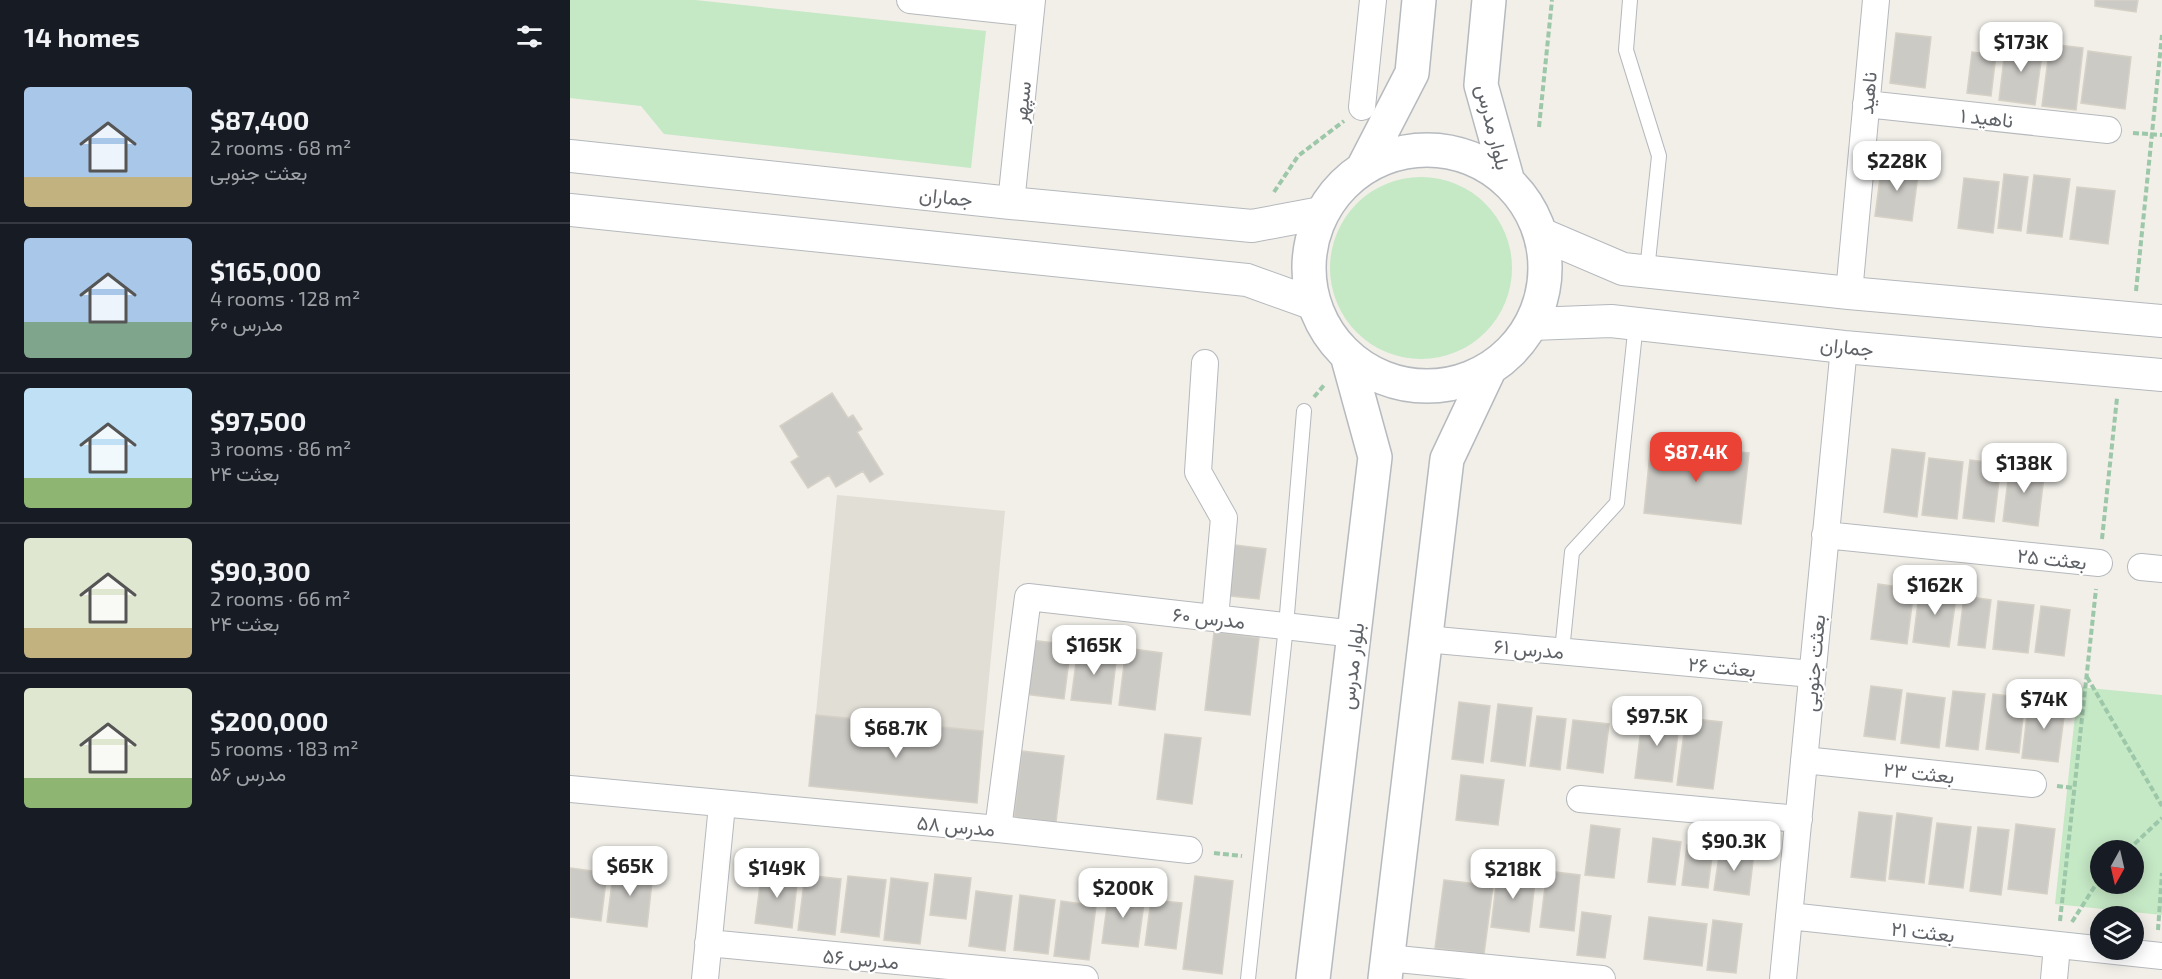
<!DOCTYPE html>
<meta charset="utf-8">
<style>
:root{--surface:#171b24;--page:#20242c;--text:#f1f3f6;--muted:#9ea1a6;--line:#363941;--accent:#ea4335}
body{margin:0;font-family:"Exo 2",Vazirmatn,sans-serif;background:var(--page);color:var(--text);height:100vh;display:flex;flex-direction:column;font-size:22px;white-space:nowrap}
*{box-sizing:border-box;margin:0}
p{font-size:20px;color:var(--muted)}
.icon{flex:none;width:33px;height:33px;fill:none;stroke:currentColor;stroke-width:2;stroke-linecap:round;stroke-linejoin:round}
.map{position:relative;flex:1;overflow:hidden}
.panel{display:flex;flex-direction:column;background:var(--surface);width:570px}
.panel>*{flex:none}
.needle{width:39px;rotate:188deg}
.tools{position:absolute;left:1520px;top:840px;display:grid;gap:12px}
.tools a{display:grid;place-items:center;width:54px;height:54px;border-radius:50%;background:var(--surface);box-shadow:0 3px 15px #0003;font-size:30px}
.price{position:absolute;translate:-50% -51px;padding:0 14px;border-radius:12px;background:#fff;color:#222;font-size:20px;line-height:39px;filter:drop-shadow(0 2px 3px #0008)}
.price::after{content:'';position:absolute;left:50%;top:36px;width:18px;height:14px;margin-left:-9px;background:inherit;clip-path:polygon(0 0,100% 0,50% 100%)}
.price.active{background:var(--accent);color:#fff}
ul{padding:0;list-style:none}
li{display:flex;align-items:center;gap:18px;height:150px;padding:0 24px}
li+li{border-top:2px solid var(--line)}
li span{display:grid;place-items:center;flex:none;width:168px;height:120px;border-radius:6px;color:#555}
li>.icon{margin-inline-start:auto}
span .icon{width:72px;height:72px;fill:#fffc;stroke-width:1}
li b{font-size:26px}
h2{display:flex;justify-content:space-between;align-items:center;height:72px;padding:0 24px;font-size:26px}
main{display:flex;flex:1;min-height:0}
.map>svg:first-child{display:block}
.education{fill:#e1ded6}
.green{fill:#c5e8c5;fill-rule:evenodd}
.building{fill:#cccac5;stroke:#d6d1c6;stroke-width:1.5}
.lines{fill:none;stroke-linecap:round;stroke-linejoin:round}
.service-casing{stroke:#b5b8bc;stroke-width:16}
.minor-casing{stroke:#b5b8bc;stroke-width:28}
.tertiary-casing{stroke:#b5b8bc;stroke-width:34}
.secondary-casing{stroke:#b6babf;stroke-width:36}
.path{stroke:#9cc7a9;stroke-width:4;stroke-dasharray:6 3;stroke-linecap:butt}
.service{stroke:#fff;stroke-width:14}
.minor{stroke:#fff;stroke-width:26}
.tertiary{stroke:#fff;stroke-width:32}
.secondary{stroke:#fff;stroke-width:33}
.labels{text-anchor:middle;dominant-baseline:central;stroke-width:4.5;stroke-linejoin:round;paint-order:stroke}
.street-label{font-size:20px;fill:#5f6368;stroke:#fff}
</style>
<main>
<section class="panel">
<h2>14 homes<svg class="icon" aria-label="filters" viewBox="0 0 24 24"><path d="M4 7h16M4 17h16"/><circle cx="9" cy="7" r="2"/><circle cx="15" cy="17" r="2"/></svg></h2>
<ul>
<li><span style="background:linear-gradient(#a9c7e8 75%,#c2b280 0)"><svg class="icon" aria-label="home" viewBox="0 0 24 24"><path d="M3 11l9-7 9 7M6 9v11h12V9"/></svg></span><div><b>$87,400</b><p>2 rooms · 68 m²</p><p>بعثت جنوبی</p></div></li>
<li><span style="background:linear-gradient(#a9c7e8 70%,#7fa58c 0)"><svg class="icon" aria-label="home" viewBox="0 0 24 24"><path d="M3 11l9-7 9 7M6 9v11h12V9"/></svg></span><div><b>$165,000</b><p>4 rooms · 128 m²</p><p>مدرس ۶۰</p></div></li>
<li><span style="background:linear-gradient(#bfe0f5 75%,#8fb573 0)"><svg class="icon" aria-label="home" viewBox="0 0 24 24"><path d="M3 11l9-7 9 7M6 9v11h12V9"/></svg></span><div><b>$97,500</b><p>3 rooms · 86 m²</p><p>بعثت ۲۴</p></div></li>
<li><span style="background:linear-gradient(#dfe7d0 75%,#c2b280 0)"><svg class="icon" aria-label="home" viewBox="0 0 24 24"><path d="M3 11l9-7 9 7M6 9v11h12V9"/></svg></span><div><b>$90,300</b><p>2 rooms · 66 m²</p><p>بعثت ۲۴</p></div></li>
<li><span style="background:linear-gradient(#dfe7d0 75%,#8fb573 0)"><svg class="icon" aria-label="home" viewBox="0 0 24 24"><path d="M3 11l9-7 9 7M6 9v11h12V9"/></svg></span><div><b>$200,000</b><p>5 rooms · 183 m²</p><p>مدرس ۵۶</p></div></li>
</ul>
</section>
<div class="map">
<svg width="1592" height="979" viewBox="0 0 1592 979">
<rect width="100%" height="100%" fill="#f1efe8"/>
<!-- education -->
<path class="education" d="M267 495 435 511 407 803 239 786Z"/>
<!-- green -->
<path class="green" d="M0 0H125L416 31 401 168 94 134 71 106 0 98Z
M760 268a91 91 0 1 1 182 0a91 91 0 1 1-182 0Z
M1508 687 1592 695V915L1485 904ZM1563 850V884H1530V850Z"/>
<!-- building -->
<path class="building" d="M1525 0H1568L1566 12 1525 6Z
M1326 33 1361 37 1355 88 1320 83Z
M1436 42 1473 47 1465 105 1429 100Z
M1480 44 1513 48 1506 110 1472 106Z
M1518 51 1561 57 1555 109 1511 103Z
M1402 52 1426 55 1421 96 1397 93Z
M1312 163 1349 167 1342 221 1305 216Z
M1434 174 1458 177 1451 231 1428 228Z
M1464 175 1500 179 1492 237 1457 233Z
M1394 178 1429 182 1423 233 1388 228Z
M1507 187 1545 191 1538 244 1500 239Z
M262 393 278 418 283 415 292 429 287 432 313 474 300 482 293 471 266 487 259 475 238 488 221 462 229 457 210 426Z
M1081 443 1179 453 1171 524 1074 513Z
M1322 449 1355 453 1347 517 1314 512Z
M1359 458 1393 462 1387 519 1352 515Z
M1400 460 1431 464 1424 522 1393 518Z
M1440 463 1475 468 1468 526 1433 521Z
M657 544 696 549 689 599 651 595Z
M1308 584 1344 589 1337 644 1301 639Z
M1350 586 1387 591 1379 647 1343 642Z
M1394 596 1421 600 1415 648 1388 645Z
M1428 601 1464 605 1458 653 1423 649Z
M1471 606 1500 610 1494 656 1465 652Z
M644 632 689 638 680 715 635 710Z
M460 640 501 645 494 699 454 694Z
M508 648 547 653 541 704 501 700Z
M556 648 592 653 585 710 549 705Z
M1301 686 1332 690 1325 740 1294 736Z
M1383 691 1415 694 1408 750 1376 746Z
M1337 693 1375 698 1369 748 1331 743Z
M1423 694 1455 698 1449 753 1416 749Z
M1459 698 1496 702 1488 762 1452 758Z
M889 702 920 706 913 763 882 759Z
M928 704 962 708 955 766 921 761Z
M1073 712 1110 717 1102 782 1065 778Z
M246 715 413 731 407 803 239 786Z
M967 716 996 719 990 770 960 766Z
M1116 718 1152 722 1143 789 1107 785Z
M1003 720 1039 724 1033 773 997 768Z
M595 734 631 738 622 804 587 799Z
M452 751 494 756 486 822 444 817Z
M891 775 934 780 928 825 886 820Z
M1289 812 1322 816 1315 881 1281 877Z
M1327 813 1362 818 1354 883 1319 879Z
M1367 823 1401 827 1393 888 1359 884Z
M1446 824 1485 829 1477 894 1438 889Z
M1021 825 1050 829 1044 878 1015 875Z
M1408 827 1439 830 1431 895 1400 891Z
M1083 838 1111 842 1105 885 1078 882Z
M1117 845 1143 848 1138 888 1112 885Z
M1150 849 1184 853 1179 895 1144 890Z
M44 867 83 873 77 927 37 922Z
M0 868 37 873 31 921 0 917Z
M928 869 966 874 959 932 921 927Z
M192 870 228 875 222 928 185 923Z
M977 871 1010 875 1004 931 970 927Z
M365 874 401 878 396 919 360 915Z
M235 875 271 879 265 935 228 930Z
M278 876 316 880 309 937 271 932Z
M625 876 663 881 652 974 613 969Z
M321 878 358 883 350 944 314 940Z
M874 880 923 886 914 954 865 948Z
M406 891 442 896 435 951 399 946Z
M539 891 575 896 568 947 532 943Z
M450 895 485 900 478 954 444 950Z
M581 900 612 903 606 949 575 945Z
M491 901 526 906 519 960 484 956Z
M1012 912 1041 916 1035 958 1007 955Z
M1079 917 1137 924 1132 966 1074 959Z
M1143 920 1172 924 1166 973 1137 970Z"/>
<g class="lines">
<!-- service casing -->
<g class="service-casing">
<path id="service" d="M1060 0 1056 50 1089 156 1077 271
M992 651 1002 552 1047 503 1066 323
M678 979 716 626 734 411"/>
</g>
<!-- minor casing -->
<g class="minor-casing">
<path id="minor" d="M340 0 460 13
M1296 104 1538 130
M792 107 803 0
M441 203 462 0
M1279 293 1306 0
M635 363 628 472 654 518 645 618
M1255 535 1529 563
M1571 567 1592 569
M855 639 1242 674
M1234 760 1463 784
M0 789 428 829 619 850
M1010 799 1229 819
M428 829 458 597 785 634
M1219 916 1592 956
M138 943 515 979
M817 958 1032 979
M135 979 152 805
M1213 979 1274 347
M1484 979 1487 946"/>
</g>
<!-- tertiary casing -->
<g class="tertiary-casing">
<path id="tertiary" d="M0 156 441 203 682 226 751 213
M0 210 677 280 744 304
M971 234 1053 269 1279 293 1592 321
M962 324 1041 321 1274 347 1592 375"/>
</g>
<!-- secondary casing -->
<g class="secondary-casing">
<path id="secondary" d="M919 0 911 85 938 182
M739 268a118 118 0 1 1 236 0a118 118 0 1 1-236 0Z
M793 168 842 73 849 0
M743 979 805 457 777 355
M815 979 877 459 920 368"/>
</g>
<!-- path -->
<path class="path" d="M969 127 982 0
M1563 133 1592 135
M704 192 728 156 774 121
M1566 291 1592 35
M744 397 755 384
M1532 539 1547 398
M1517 677 1592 806
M1487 786 1504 788
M1558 850 1592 818
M644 853 672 856
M1490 921 1526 589
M1502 922 1530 878
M1588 930 1592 873"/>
<!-- service -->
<use href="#service" class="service"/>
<!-- minor -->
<use href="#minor" class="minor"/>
<!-- tertiary -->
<use href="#tertiary" class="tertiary"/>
<!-- secondary -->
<use href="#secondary" class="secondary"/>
</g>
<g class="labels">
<!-- street labels -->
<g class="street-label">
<text transform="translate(1297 93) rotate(-85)">ناهید</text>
<text transform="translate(451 102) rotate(-84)">سپهر</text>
<text transform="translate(1417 117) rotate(6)">ناهید ۱</text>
<text transform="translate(924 127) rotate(76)">بلوار مدرس</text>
<text transform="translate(376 196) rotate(6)">جماران</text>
<text transform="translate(1277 346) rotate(6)">جماران</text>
<text transform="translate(1482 558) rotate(6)">بعثت ۲۵</text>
<text transform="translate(639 617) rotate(6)">مدرس ۶۰</text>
<text transform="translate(959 648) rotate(5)">مدرس ۶۱</text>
<text transform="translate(1243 663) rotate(-85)">بعثت جنوبی</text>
<text transform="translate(781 666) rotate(-83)">بلوار مدرس</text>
<text transform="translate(1152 666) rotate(5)">بعثت ۲۶</text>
<text transform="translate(1349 772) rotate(6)">بعثت ۲۳</text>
<text transform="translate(386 825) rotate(5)">مدرس ۵۸</text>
<text transform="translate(1353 931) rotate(6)">بعثت ۲۱</text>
<text transform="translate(291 958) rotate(5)">مدرس ۵۶</text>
</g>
</g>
</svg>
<div class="tools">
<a><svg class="needle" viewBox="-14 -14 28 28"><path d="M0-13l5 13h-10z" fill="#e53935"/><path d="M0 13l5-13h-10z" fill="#9ea1a6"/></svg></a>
<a><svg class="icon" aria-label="layers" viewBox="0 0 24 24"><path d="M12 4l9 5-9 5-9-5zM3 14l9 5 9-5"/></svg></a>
</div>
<b class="price" style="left:1451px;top:73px">$173K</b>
<b class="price" style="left:1327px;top:192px">$228K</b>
<b class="price active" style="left:1126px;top:483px">$87.4K</b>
<b class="price" style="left:1454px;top:494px">$138K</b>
<b class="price" style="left:1365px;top:616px">$162K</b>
<b class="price" style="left:524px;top:676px">$165K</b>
<b class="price" style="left:1474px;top:730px">$74K</b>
<b class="price" style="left:1087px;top:747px">$97.5K</b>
<b class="price" style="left:326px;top:759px">$68.7K</b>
<b class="price" style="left:1164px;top:872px">$90.3K</b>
<b class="price" style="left:60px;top:897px">$65K</b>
<b class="price" style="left:207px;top:899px">$149K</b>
<b class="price" style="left:943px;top:900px">$218K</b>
<b class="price" style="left:553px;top:919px">$200K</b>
</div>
</main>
